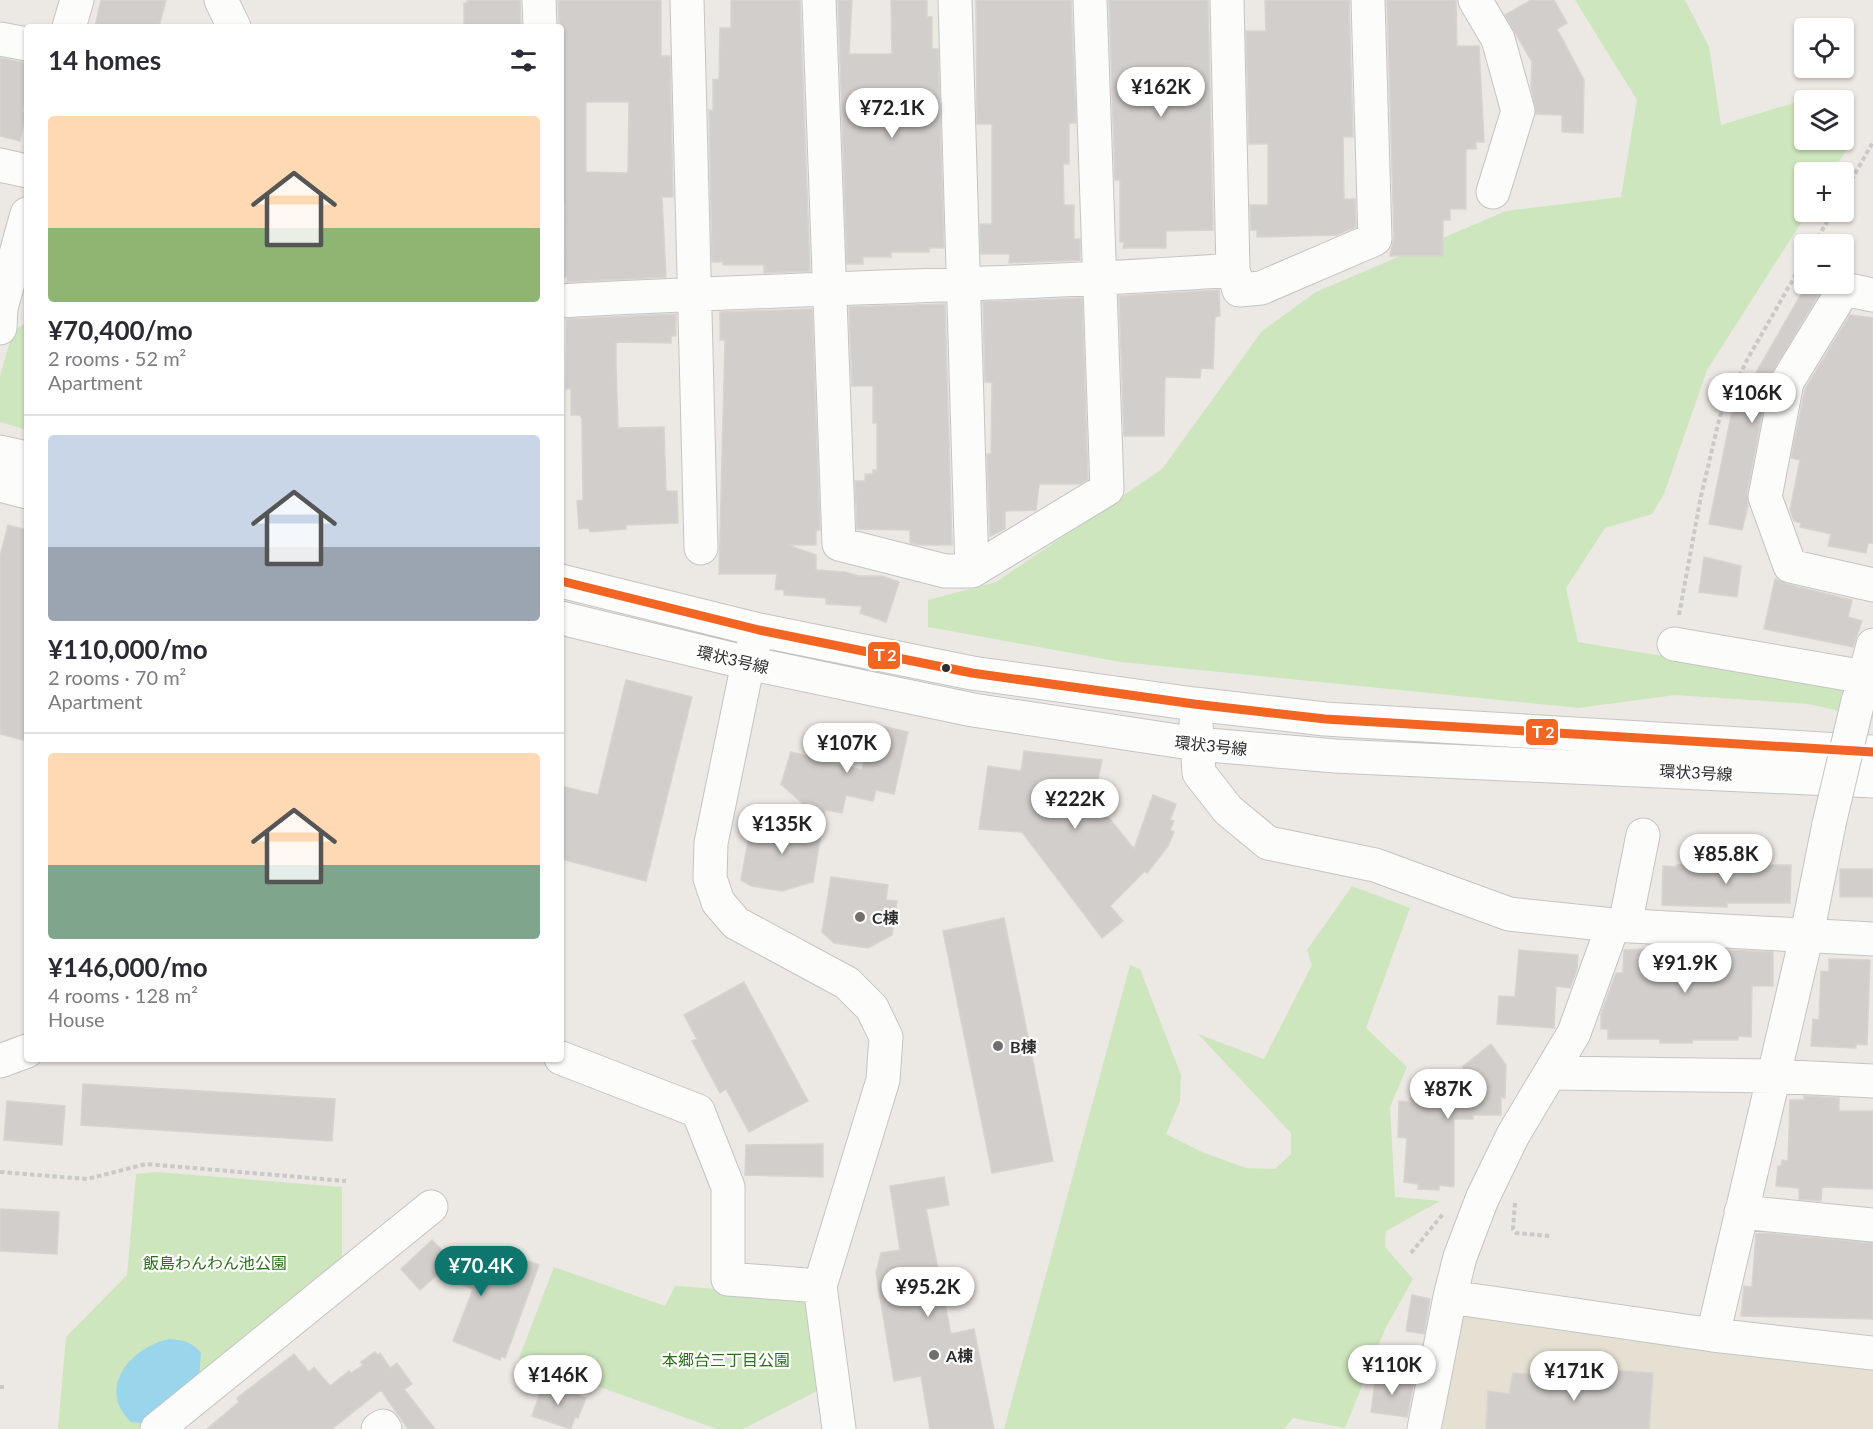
<!DOCTYPE html>
<meta charset="utf-8">
<style>
:root{--surface:#fff;--page:#f2f2f3;--text:#2b2b33;--muted:#7c7c81;--line:#e1e1e2;--accent:#0f766e}
body{margin:0;font-family:Lato,"Noto Sans JP",sans-serif;background:var(--page);color:var(--text);height:100vh;display:flex;flex-direction:column;font-size:22px;white-space:nowrap}
*{box-sizing:border-box;margin:0}
p{font-size:20px;color:var(--muted)}
.icon{flex:none;width:33px;height:33px;fill:none;stroke:currentColor;stroke-width:2;stroke-linecap:round;stroke-linejoin:round}
.map{position:relative;flex:1;overflow:hidden}
.sheet{position:absolute;left:24px;top:24px;width:540px;height:1038px;display:flex;flex-direction:column;background:var(--surface);border-radius:6px;box-shadow:0 2px 4px #0004}
.sheet>*{flex:none}
.buttons{position:absolute;left:1794px;top:18px;display:grid;gap:12px}
.buttons a{display:grid;place-items:center;width:60px;height:60px;border-radius:6px;background:var(--surface);box-shadow:0 2px 4px #0004;font-size:30px}
.price{position:absolute;translate:-50% -51px;padding:0 14px;border-radius:21px;background:#fff;color:#222;font-size:20px;line-height:39px;filter:drop-shadow(0 2px 3px #0008)}
.price::after{content:'';position:absolute;left:50%;top:36px;width:18px;height:14px;margin-left:-9px;background:inherit;clip-path:polygon(0 0,100% 0,50% 100%)}
.price.selected{background:var(--accent);color:#fff}
ul{padding:0;list-style:none}
li{display:grid;align-content:center;gap:12px;height:318px;padding:0 24px}
li+li{border-top:2px solid var(--line)}
li span{display:grid;place-items:center;height:186px;border-radius:6px;color:#555}
li>.icon{margin-inline-start:auto}
span .icon{width:108px;height:108px;fill:#fffc;stroke-width:1}
li b{font-size:26px}
h2{display:flex;justify-content:space-between;align-items:center;height:72px;padding:0 24px;font-size:26px}
.map>svg:first-child{display:block}
.education{fill:#e6e0d3}
.green{fill:#cee6be}
.water{fill:#99d6ec}
.building{fill:#d1cecb;stroke:#d7d4d0;stroke-width:1.5;fill-rule:evenodd}
.lines{fill:none;stroke-linecap:round;stroke-linejoin:round}
.minor-casing{stroke:#c5c4c5;stroke-width:35}
.tertiary-casing{stroke:#c5c4c5;stroke-width:35}
.path{stroke:#c9c9c8;stroke-width:4;stroke-dasharray:4.5 3;stroke-linecap:butt}
.minor{stroke:#fcfcfb;stroke-width:33}
.tertiary{stroke:#fcfcfb;stroke-width:33}
.minor-bridge-casing{stroke:#c5c4c5;stroke-width:35;stroke-linecap:butt}
.minor-bridge{stroke:#fcfcfb;stroke-width:33}
.bus-1-casing{stroke:#fff;stroke-width:14}
.bus-1{stroke:#f26522;stroke-width:9}
.bus-dot{fill:#2e2e2e;stroke:#fff;stroke-width:2}
.poi-dot{fill:#706f6e;stroke:#fff;stroke-width:2}
.labels{text-anchor:middle;dominant-baseline:central;stroke-width:4.5;stroke-linejoin:round;paint-order:stroke}
.street-label{font-size:16px;fill:#2e2e2e;stroke:#fff}
.poi-label{font-size:16px;font-weight:bold;fill:#2e2e2e;stroke:#fff;text-anchor:start}
.park-label{font-size:16px;fill:#2c6e1b;stroke:#fff}
.line-badge{stroke:#fff;stroke-width:2}
.badge-label{font-size:16px;text-anchor:middle;font-weight:bold;fill:#fff}
</style>
<div class="map">
<svg width="1873" height="1429" viewBox="0 0 1873 1429">
<rect width="100%" height="100%" fill="#ece8e4"/>
<!-- education -->
<path class="education" d="M1471 1311 1689 1347 1873 1370V1429H1435L1455 1322Z"/>
<!-- green -->
<path class="green" d="M1575 0H1685L1709 47 1721 125 1810 98 1814 100H1804V140H1844V131L1848 148 1832 172H1804V212H1808L1707 370 1664 494 1652 514 1605 528 1566 588 1578 642 1864 689 1873 670V719L1809 704 1675 695 1579 708 1121 662 928 627V600L996 582 1162 469 1262 331 1316 292 1506 211 1621 197 1637 100Z
M24 324 27 325V430L0 422V376L13 331Z
M1352 886 1410 908 1366 1028 1407 1067 1390 1107 1395 1197 1440 1201 1386 1231 1385 1247 1413 1279 1386 1327 1345 1428 1293 1418 1284 1429H1004L1130 965 1140 969 1181 1075 1180 1101 1166 1134 1202 1152 1246 1168 1275 1169 1291 1154V1133L1198 1034 1264 1059 1312 965 1307 950Z
M156 1172 342 1187V1268L142 1429H58L66 1337 127 1275 136 1174Z
M554 1267 665 1306 675 1286 809 1295 811 1340 817 1391 743 1429H717L519 1358Z"/>
<!-- water -->
<path class="water" d="M170 1339C183 1340 192 1342 201 1353L199 1378 142 1423 131 1422C95 1388 132 1346 170 1339Z"/>
<!-- building -->
<path class="building" d="M101 0H166L159 27H95Z
M467 0H520L521 27H464V3H467Z
M566 0H661V56H670L673 197H662L666 277 567 282V277H564L565 211V205H561L562 77 558 1ZM586 102H629L628 173 586 172Z
M731 0H800L810 271 764 273V265H723V262H712L709 110 713 111V80L719 79 720 28H731Z
M838 0H852L849 54H892L891 0H927V17H932V49H938L944 248H929V252H891V257H863V264H847Z
M976 0H1071L1076 123H1069V164H1063L1064 205H1074V239H1080V260L1009 263 1010 254H981L980 224H992V124H977Z
M1109 0H1208L1213 230 1166 231V248H1123L1124 242H1120V180H1115Z
M1265 0H1349L1353 137H1343L1344 199H1355L1356 227 1337 235 1257 237V230H1251L1250 205H1268V144H1249L1246 31H1266Z
M1387 0H1456L1457 46H1479L1484 142H1476V149H1466V209H1450V220H1443V256H1390L1394 238Z
M1531 0H1554L1567 23 1557 29 1584 80 1583 133 1562 132V115L1536 114 1531 86 1532 62 1505 15Z
M0 58 27 63V93L22 112H26L20 141 0 136Z
M1807 284H1825L1769 378 1747 493 1748 506 1742 530 1709 524 1731 416Z
M1219 290 1220 316 1215 317 1213 369 1201 368 1200 378 1165 377 1164 436H1124L1119 296Z
M1082 298 1088 479 1080 484H1039L1036 510 1005 511V529L990 536 987 454H991L992 382H985L983 302Z
M945 304 952 545H920L910 543V530L857 529 855 481H865V474H873V470H877V423H873V386H852L849 307Z
M812 309 820 530H816V545H788L816 555V570L845 572 859 576H882L899 582 886 622 860 613 862 606 826 604V598L784 595V590L775 589 777 574H719L725 340H720V312Z
M676 314V336H671V343L616 342V366L618 428 664 427 666 491H677L678 523 626 525V529L590 532 589 528 579 529 577 501 583 500 582 419 580 415H571V389H566L567 319Z
M1850 315 1873 318V543H1868L1866 553 1828 546 1831 534 1800 527 1801 523 1794 521 1790 510 1800 460 1791 458 1805 389Z
M8 525 27 530V741L0 734V556Z
M1704 557 1741 566 1737 597 1699 592Z
M1775 579 1786 584 1852 600 1848 617 1862 621 1853 647 1764 629Z
M626 680 692 697 646 881 561 859V786L598 795Z
M873 724 908 732 894 794 876 790 873 801 846 795 842 813 825 810 823 822 781 784 791 752 862 770Z
M1024 751 1102 760 1096 788 1079 805 1109 818 1134 849 1153 795 1176 804 1170 820 1174 821 1170 830 1174 832 1168 846 1147 873 1145 871 1110 906 1123 921 1102 938 1022 832 979 829 988 766 1021 771Z
M764 818 822 827 813 882 782 891 751 886 741 880 750 830 762 832Z
M1677 865H1791L1790 903H1727V907L1662 905 1663 866 1677 867Z
M1840 869H1873V897H1840Z
M831 877 888 885 886 900 897 901 892 935 868 948 834 943 822 932Z
M1004 918 1053 1161 992 1173 943 931Z
M1682 948 1773 952V986H1752L1751 1037 1738 1036V1040H1692V1043H1660V1039H1608V1029H1601V1014L1616 973H1623L1624 950Z
M1519 950 1578 955 1577 969 1570 988 1556 986 1554 1028 1497 1024 1499 996 1515 997Z
M1829 959 1870 960 1867 1045 1856 1044V1048L1811 1046 1813 1019 1819 1020 1821 971 1829 972Z
M744 982 808 1101 749 1132 726 1089 720 1093 692 1041 697 1039 684 1015Z
M1491 1044 1506 1065 1505 1098 1501 1097V1115H1473V1119H1454V1187L1439 1185V1190L1418 1189V1184L1404 1182 1407 1138 1398 1137 1399 1101 1410 1102V1098L1430 1099V1093L1463 1095V1066Z
M83 1084 335 1099 332 1141 81 1125Z
M1804 1096 1839 1098V1111H1873V1189L1822 1187 1821 1201 1799 1199V1188L1776 1186 1778 1166H1781L1782 1160 1788 1161 1790 1100H1804Z
M7 1101 65 1106 62 1145 4 1140Z
M823 1144V1177L745 1175 746 1145Z
M944 1177 949 1205 926 1209 951 1334 974 1329 994 1429H930L921 1376 894 1381 876 1273 881 1253 900 1250 890 1186Z
M0 1209 59 1212 57 1254 0 1251Z
M1765 1233 1873 1243V1319L1741 1316 1744 1286 1752 1287 1756 1234Z
M432 1240 469 1279 475 1260 488 1265 491 1258 514 1267 517 1257 539 1265 505 1358 501 1356 500 1360 453 1341 473 1289 437 1275 420 1290 401 1269Z
M1412 1295 1430 1299 1424 1334 1406 1331Z
M375 1352 378 1355 380 1353 390 1368 397 1363 412 1384 404 1389 435 1429H408L381 1390 332 1429H207L239 1402 237 1398 294 1354 309 1372 314 1367 330 1386 349 1371 351 1373 363 1365 361 1362Z
M1577 1368 1653 1373 1649 1429H1486L1488 1391 1509 1394 1513 1373 1576 1378Z
M1376 1376 1414 1381 1407 1417 1371 1412Z
M544 1382 586 1398 578 1418 575 1417 571 1429 532 1416Z"/>
<g class="lines">
<!-- minor casing -->
<g class="minor-casing">
<path id="minor" d="M221 0 234 27
M539 0 540 27
M687 0 701 548
M819 0 839 544 945 571H972L1107 489 1090 0
M955 0 972 571
M1475 0 1498 39 1518 111 1493 192
M69 27 77 0
M0 39 27 44
M0 165 27 171
M1233 270 1239 290 1261 288 1375 239 1368 0
M1873 295 1844 289 1787 382 1765 497 1790 566 1873 585
M561 301C785 288 1009 286 1233 270L1227 0
M0 328 1 308 27 214
M757 635 748 663 711 843 710 878 718 902 736 923 847 983 872 1008 886 1037 883 1080 820 1286 839 1429
M1674 644 1865 677
M1859 699 1873 645
M1625 925 1643 835
M561 1058 698 1111 728 1187V1279L820 1286
M0 1061 27 1051
M1551 1073 1773 1076 1873 1081
M1741 1212 1873 1225
M1450 1297 1713 1335 1873 1353
M1713 1335 1807 934 1829 824
M157 1429 431 1207
M378 1429 383 1426 385 1429
M1424 1429 1450 1297 1460 1257 1482 1199 1513 1135 1574 1033 1613 925"/>
</g>
<!-- tertiary casing -->
<g class="tertiary-casing">
<path id="tertiary" d="M0 452 27 458
M0 485 27 492
M561 581 759 630 972 673 1194 704 1325 719 1873 752
M561 618 748 663 973 710 1197 744 1335 756 1873 781
M1196 723 1199 773 1228 810 1268 843 1375 865 1509 914 1613 925 1873 939"/>
</g>
<!-- path -->
<path class="path" d="M1844 193 1873 142
M1814 244 1833 212
M1679 615 1701 496 1720 416 1747 360 1804 260
M0 1172 87 1179 146 1164 346 1181
M1515 1203 1513 1229 1516 1233 1550 1236
M1411 1253 1443 1214
M0 1387H4"/>
<!-- minor -->
<use href="#minor" class="minor"/>
<!-- tertiary -->
<use href="#tertiary" class="tertiary"/>
<!-- minor-bridge casing -->
<g class="minor-bridge-casing">
<path id="minor-bridge" d="M1829 824 1858 701"/>
</g>
<!-- minor-bridge -->
<use href="#minor-bridge" class="minor-bridge"/>
<!-- bus-1 casing -->
<g class="bus-1-casing">
<path id="bus-1" d="M561 581 759 630 972 673 1194 704 1325 719 1873 752"/>
</g>
<!-- bus-1 -->
<use href="#bus-1" class="bus-1"/>
</g>
<!-- markers -->
<circle class="bus-dot" cx="946" cy="668" r="5"/>
<g class="poi-dot">
<circle cx="860" cy="917" r="6"/>
<circle cx="998" cy="1046" r="6"/>
<circle cx="934" cy="1355" r="6"/>
</g>
<g class="labels">
<!-- street labels -->
<g class="street-label">
<text transform="translate(733 659) rotate(13)">環状3号線</text>
<text transform="translate(1211 745) rotate(6)">環状3号線</text>
<text transform="translate(1696 772) rotate(3)">環状3号線</text>
</g>
<!-- poi labels -->
<g class="poi-label">
<text x="872" y="917">C棟</text>
<text x="1010" y="1046">B棟</text>
<text x="946" y="1355">A棟</text>
</g>
<!-- park labels -->
<g class="park-label">
<text x="215" y="1262">飯島わんわん池公園</text>
<text x="726" y="1359">本郷台三丁目公園</text>
</g>
</g>
<g class="line-badge">
<rect x="867" y="641" width="34" height="29" rx="6" fill="#f26522"/>
<rect x="1525" y="718" width="34" height="28" rx="6" fill="#f26522"/>
</g>
<g class="badge-label">
<text x="884" y="661">Ｔ2</text>
<text x="1542" y="738">Ｔ2</text>
</g>
</svg>
<div class="buttons">
<a><svg class="icon" aria-label="locate" viewBox="0 0 24 24"><circle cx="12" cy="12" r="6"/><path d="M12 2v4M12 18v4M2 12h4M18 12h4"/></svg></a>
<a><svg class="icon" aria-label="layers" viewBox="0 0 24 24"><path d="M12 4l9 5-9 5-9-5zM3 14l9 5 9-5"/></svg></a>
<a>+</a>
<a>−</a>
</div>
<b class="price" style="left:1161px;top:118px">¥162K</b>
<b class="price" style="left:892px;top:139px">¥72.1K</b>
<b class="price" style="left:1752px;top:424px">¥106K</b>
<b class="price" style="left:847px;top:774px">¥107K</b>
<b class="price" style="left:1075px;top:830px">¥222K</b>
<b class="price" style="left:782px;top:855px">¥135K</b>
<b class="price" style="left:1726px;top:885px">¥85.8K</b>
<b class="price" style="left:1685px;top:994px">¥91.9K</b>
<b class="price" style="left:1448px;top:1120px">¥87K</b>
<b class="price selected" style="left:481px;top:1297px">¥70.4K</b>
<b class="price" style="left:928px;top:1318px">¥95.2K</b>
<b class="price" style="left:1392px;top:1396px">¥110K</b>
<b class="price" style="left:1574px;top:1402px">¥171K</b>
<b class="price" style="left:558px;top:1406px">¥146K</b>
<section class="sheet">
<h2>14 homes<svg class="icon" aria-label="filters" viewBox="0 0 24 24"><path d="M4 7h16M4 17h16"/><circle cx="9" cy="7" r="2"/><circle cx="15" cy="17" r="2"/></svg></h2>
<ul>
<li><span style="background:linear-gradient(#ffd9b3 60%,#8fb573 0)"><svg class="icon" aria-label="home" viewBox="0 0 24 24"><path d="M3 11l9-7 9 7M6 9v11h12V9"/></svg></span><div><b>¥70,400/mo</b><p>2 rooms · 52 m²</p><p>Apartment</p></div></li>
<li><span style="background:linear-gradient(#c9d6e8 60%,#9aa5b1 0)"><svg class="icon" aria-label="home" viewBox="0 0 24 24"><path d="M3 11l9-7 9 7M6 9v11h12V9"/></svg></span><div><b>¥110,000/mo</b><p>2 rooms · 70 m²</p><p>Apartment</p></div></li>
<li><span style="background:linear-gradient(#ffd9b3 60%,#7fa58c 0)"><svg class="icon" aria-label="home" viewBox="0 0 24 24"><path d="M3 11l9-7 9 7M6 9v11h12V9"/></svg></span><div><b>¥146,000/mo</b><p>4 rooms · 128 m²</p><p>House</p></div></li>
</ul>
</section>
</div>
